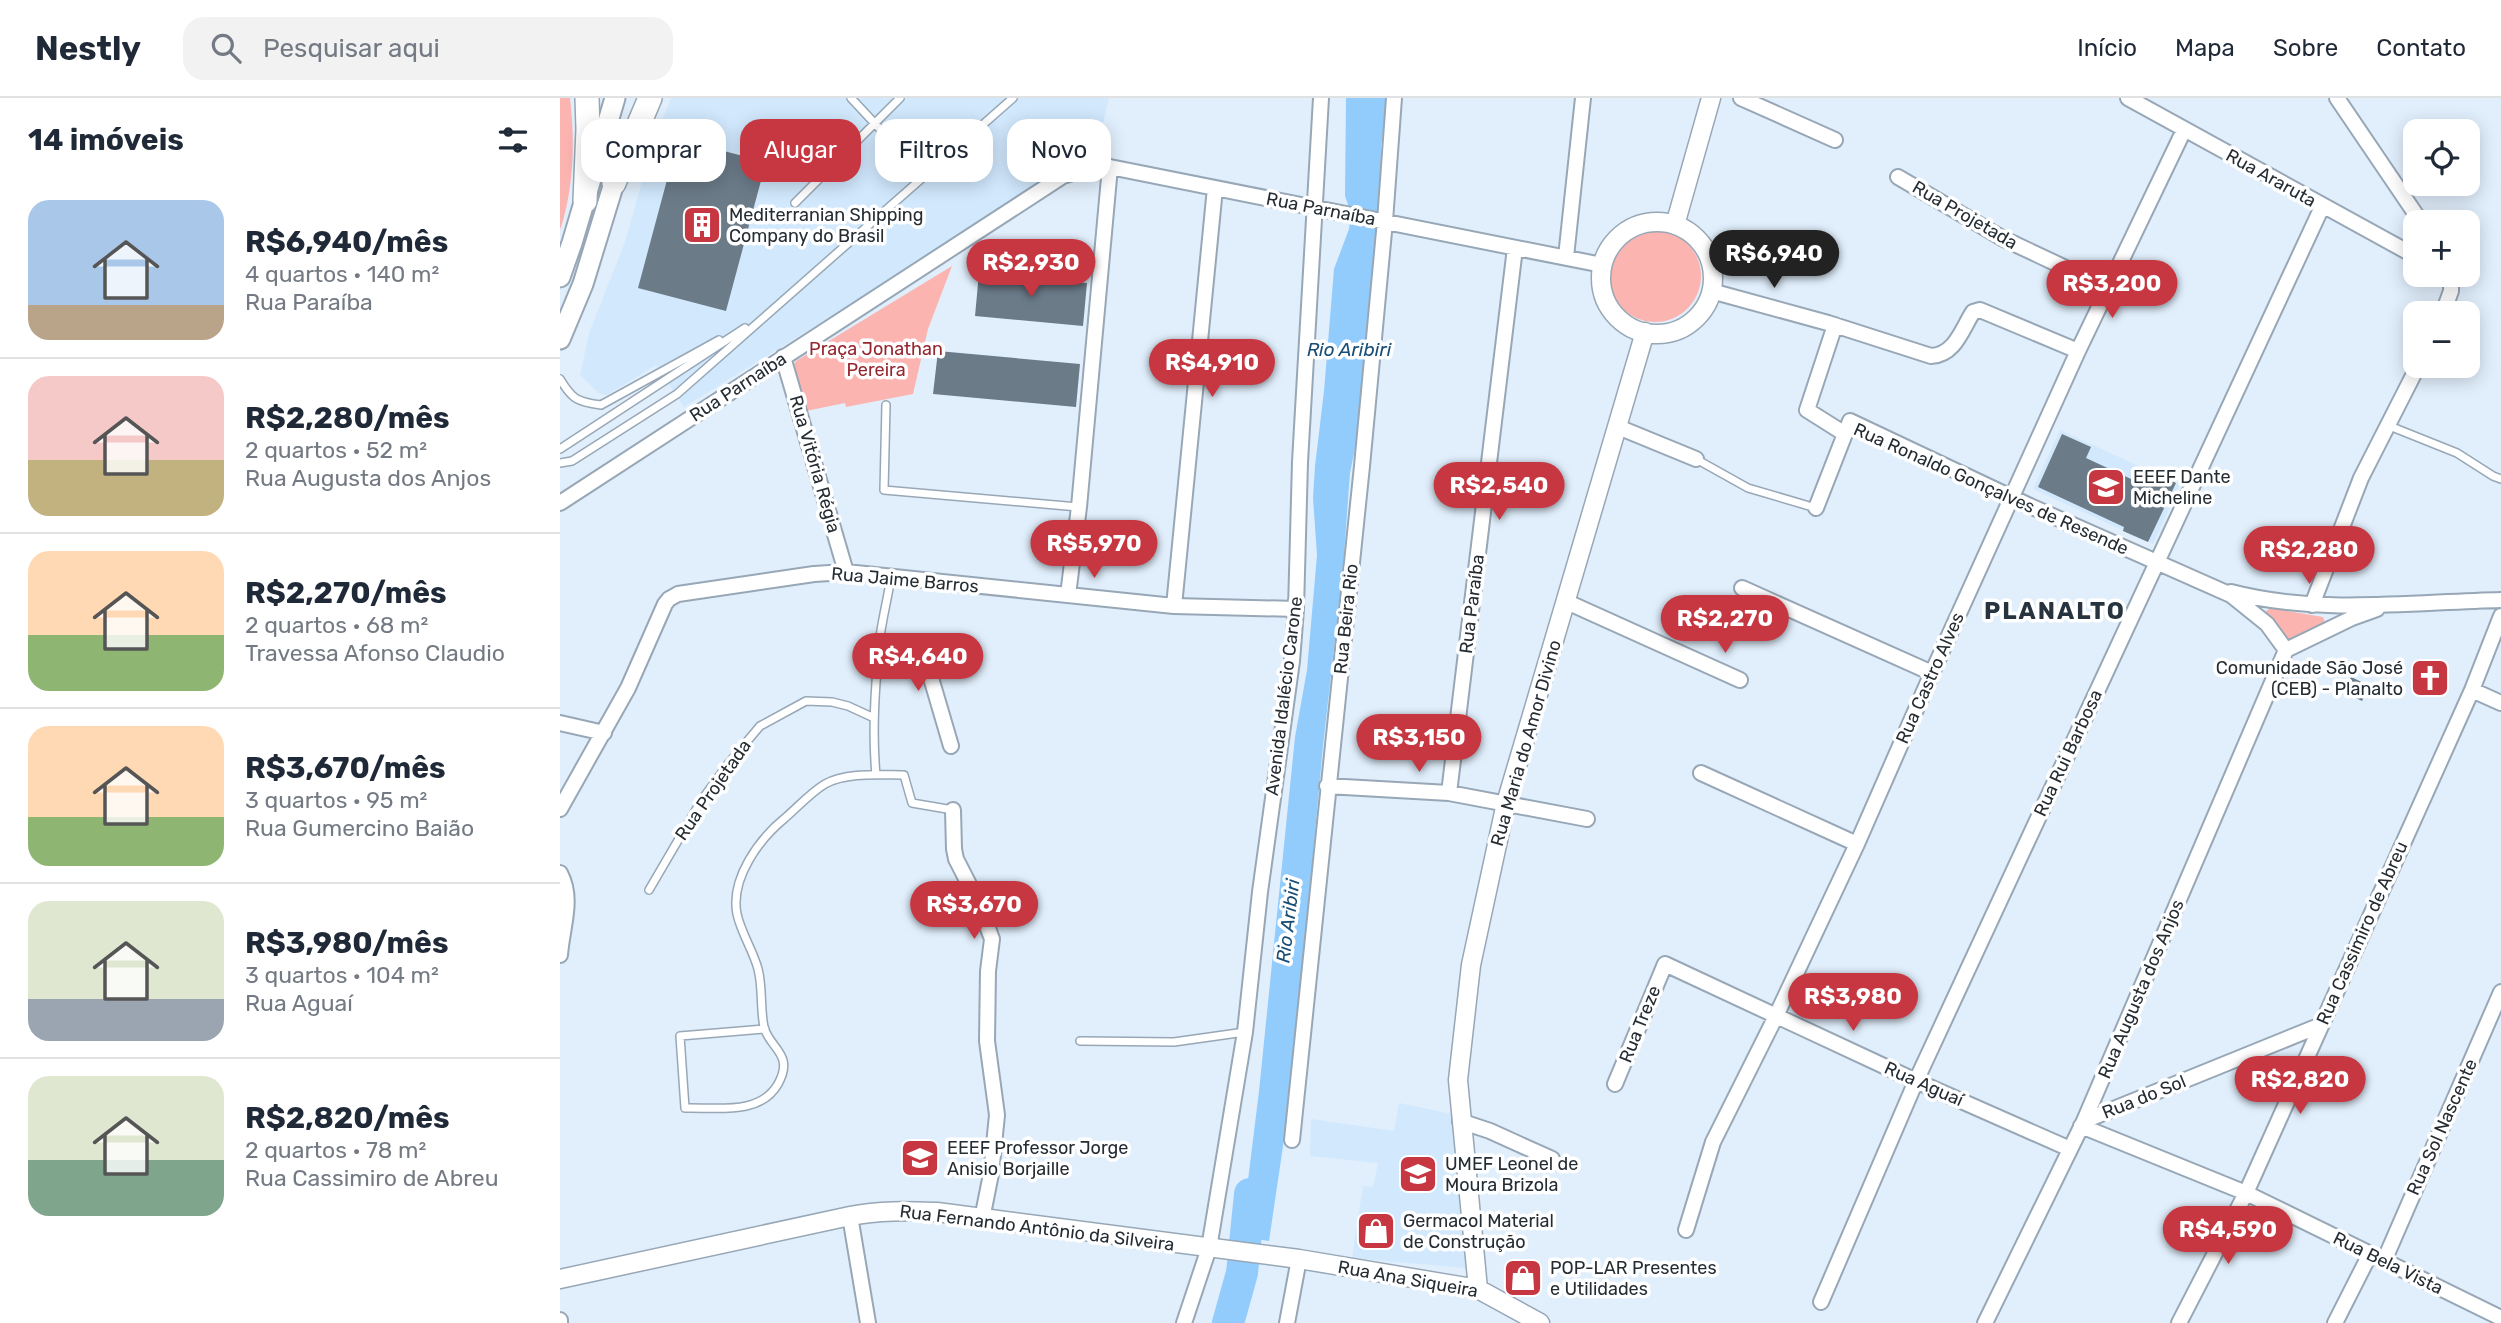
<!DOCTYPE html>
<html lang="pt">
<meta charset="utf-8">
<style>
:root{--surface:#fff;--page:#f2f2f3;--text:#1f2937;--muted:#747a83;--line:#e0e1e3;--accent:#c73742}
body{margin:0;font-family:Rubik,sans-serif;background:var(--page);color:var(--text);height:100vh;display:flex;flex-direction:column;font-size:26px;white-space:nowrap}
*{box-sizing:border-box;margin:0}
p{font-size:23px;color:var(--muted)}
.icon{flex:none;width:38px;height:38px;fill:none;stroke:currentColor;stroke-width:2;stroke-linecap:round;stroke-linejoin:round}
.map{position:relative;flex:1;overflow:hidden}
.drawer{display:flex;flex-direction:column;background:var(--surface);width:560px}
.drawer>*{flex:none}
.top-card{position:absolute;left:21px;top:21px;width:665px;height:63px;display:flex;gap:14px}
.buttons{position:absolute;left:1843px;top:21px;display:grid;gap:14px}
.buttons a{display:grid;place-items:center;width:77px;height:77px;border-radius:14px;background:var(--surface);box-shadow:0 4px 18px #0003;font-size:35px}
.price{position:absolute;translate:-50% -60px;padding:0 16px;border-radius:24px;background:var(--accent);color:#fff;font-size:23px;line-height:46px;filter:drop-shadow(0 2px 4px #0008)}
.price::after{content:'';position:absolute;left:50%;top:42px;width:21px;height:16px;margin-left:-10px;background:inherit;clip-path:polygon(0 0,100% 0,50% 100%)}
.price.on{background:#222;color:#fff}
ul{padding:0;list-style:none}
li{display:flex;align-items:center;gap:21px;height:175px;padding:0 28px}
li+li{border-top:2px solid var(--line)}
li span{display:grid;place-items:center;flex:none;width:196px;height:140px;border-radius:21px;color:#555}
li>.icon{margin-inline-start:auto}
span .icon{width:84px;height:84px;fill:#fffc;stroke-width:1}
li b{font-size:30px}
h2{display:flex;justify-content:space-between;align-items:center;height:84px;padding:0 28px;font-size:30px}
.tag{padding:0 24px;border-radius:21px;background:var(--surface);box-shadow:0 4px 18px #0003;font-size:24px;line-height:63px}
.tag.on{background:var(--accent);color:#fff}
header{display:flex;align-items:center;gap:42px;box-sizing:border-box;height:98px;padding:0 35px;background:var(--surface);border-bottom:2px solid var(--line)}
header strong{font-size:33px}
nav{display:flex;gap:38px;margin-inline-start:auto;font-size:24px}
.search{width:490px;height:63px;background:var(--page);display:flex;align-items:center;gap:18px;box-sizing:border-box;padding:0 24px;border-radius:21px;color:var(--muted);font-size:26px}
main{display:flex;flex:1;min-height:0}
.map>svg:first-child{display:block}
.built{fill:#d1e8fd}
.green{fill:#fcb4b1}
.water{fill:#92ccfd}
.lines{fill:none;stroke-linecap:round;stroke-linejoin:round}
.river{stroke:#92ccfd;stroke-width:32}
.building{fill:#6b7b88}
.service-casing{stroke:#97a7b6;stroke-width:10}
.minor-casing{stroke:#97a7b6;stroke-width:18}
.tertiary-casing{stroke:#97a7b6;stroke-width:21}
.secondary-casing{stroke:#97a7b6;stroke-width:23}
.primary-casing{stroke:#97a7b6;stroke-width:26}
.service{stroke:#fff;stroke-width:7}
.minor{stroke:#fff;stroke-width:14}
.tertiary{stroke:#fff;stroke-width:18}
.secondary{stroke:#fff;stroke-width:19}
.primary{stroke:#fff;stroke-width:23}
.labels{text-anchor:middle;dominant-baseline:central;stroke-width:7;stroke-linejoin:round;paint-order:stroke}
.street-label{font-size:18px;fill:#252c32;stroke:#fff}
.poi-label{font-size:18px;fill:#252c32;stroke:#fff;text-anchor:start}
.park-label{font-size:18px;fill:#94262e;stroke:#fff}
.water-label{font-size:19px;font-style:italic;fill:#184d75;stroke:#fff}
.district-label{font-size:24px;font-weight:bold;letter-spacing:2px;fill:#273440;stroke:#fff}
</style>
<header>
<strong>Nestly</strong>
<div class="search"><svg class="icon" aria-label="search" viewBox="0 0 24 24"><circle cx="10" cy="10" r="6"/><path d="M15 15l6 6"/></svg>Pesquisar aqui</div>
<nav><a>Início</a><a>Mapa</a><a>Sobre</a><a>Contato</a></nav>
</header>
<main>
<section class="drawer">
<h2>14 imóveis<svg class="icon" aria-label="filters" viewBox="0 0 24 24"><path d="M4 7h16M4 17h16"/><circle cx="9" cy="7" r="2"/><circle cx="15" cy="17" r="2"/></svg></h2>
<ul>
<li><span style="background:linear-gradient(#a9c7e8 75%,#b9a48a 0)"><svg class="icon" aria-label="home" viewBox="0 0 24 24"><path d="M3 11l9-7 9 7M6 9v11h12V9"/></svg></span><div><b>R$6,940/mês</b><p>4 quartos · 140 m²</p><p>Rua Paraíba</p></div></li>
<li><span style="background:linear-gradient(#f6c9c9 60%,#c2b280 0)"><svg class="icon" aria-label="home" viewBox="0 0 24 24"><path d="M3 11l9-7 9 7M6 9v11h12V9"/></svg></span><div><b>R$2,280/mês</b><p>2 quartos · 52 m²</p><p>Rua Augusta dos Anjos</p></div></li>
<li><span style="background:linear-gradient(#ffd9b3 60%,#8fb573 0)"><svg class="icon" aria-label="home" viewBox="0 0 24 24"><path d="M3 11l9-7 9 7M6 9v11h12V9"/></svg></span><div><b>R$2,270/mês</b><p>2 quartos · 68 m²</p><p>Travessa Afonso Claudio</p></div></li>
<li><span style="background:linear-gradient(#ffd9b3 65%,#8fb573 0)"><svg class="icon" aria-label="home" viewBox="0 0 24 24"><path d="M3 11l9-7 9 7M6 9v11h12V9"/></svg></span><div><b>R$3,670/mês</b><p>3 quartos · 95 m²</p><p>Rua Gumercino Baião</p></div></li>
<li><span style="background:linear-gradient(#dfe7d0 70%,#9aa5b1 0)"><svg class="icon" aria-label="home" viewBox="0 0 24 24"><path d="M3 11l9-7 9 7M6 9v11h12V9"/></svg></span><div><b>R$3,980/mês</b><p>3 quartos · 104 m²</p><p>Rua Aguaí</p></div></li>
<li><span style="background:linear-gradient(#dfe7d0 60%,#7fa58c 0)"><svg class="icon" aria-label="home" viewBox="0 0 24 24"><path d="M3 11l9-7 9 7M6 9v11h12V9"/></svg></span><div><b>R$2,820/mês</b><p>2 quartos · 78 m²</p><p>Rua Cassimiro de Abreu</p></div></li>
</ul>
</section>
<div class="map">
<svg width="1941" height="1225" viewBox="0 0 1941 1225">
<rect width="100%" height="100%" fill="#e1effc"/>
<!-- built -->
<path class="built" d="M111 0H549L536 54 124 309 96 267 47 297 38 295 20 277 29 235 65 144 93 45Z
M1500 332 1620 387 1593 446 1473 391Z
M839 1005 897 1017 906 1170 792 1160 803 1088 813 1089 818 1065 750 1058 751 1021 834 1033Z"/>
<!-- green -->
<path class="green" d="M0 0H10C15 42 14 92 0 132Z
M1049 178a46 46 0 1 1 92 0a46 46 0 1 1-92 0Z
M392 168 368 231 353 296 286 309 285 305 246 313 233 274V268L236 263Z
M1710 510 1763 519 1765 524 1729 541 1707 518 1706 513Z"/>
<!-- water -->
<path class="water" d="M786 0H828L821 48 820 120 814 163 802 317 790 375 783 470 763 648 732 987 709 1143 681 1139 699 993 735 639 747 572 757 457 753 400 755 368 764 293 774 171 789 131 791 115 785 98Z"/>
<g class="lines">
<!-- river -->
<path class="river" d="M668 1225 682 1175 690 1096"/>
</g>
<!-- building -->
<path class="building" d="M118 41 206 64 166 213 78 190Z
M419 175 527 185 523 228 415 218Z
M378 253 520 266 516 309 373 296Z
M1502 336 1531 349 1526 360 1584 387 1590 373 1616 385 1588 444 1563 433 1564 429 1478 389Z
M1791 579 1810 588 1802 603 1784 594Z"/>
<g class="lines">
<!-- service casing -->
<g class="service-casing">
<path id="service" d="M291 0 365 79
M235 105 340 0
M0 281C12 301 17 304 41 307L159 242
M326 307 324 392 518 409
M1827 327 1897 355 1933 378 1941 381
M0 351 185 230
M1136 361 1188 390 1256 410
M0 365 12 363 117 296 453 0
M316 677C312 634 315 591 319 548 321 524 328 501 331 478
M89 792 141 703 168 666 200 628 246 603 272 604 288 608 312 619
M205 931 120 938 125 1010C155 1009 200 1018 218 986 235 956 209 950 204 929 200 910 203 890 198 871 193 852 181 835 177 816 170 781 199 741 225 720 238 709 250 695 265 686 286 674 320 677 344 677L352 705 393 712
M520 943 614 944 685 934"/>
</g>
<!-- minor casing -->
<g class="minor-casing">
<path id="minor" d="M1181 0 1275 42
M1568 0 1855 158
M1777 0 1861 124
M1338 79 1442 140 1548 190
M1006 159 1023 0
M1151 193 1268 225 1371 258C1395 257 1402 231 1413 214L1420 212 1518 253
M1883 215 1891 193V177
M1275 227 1247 312 1285 336
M223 259 286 474
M1058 329 1136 361
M0 405 503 78 533 69H550L1042 167
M1256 410 1290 323 1470 408 1671 497 1707 526 1726 552
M1182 490 1372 575
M1671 494C1759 517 1851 504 1941 502
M508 497 519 409 550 69
M1007 504 1180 582
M1752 507 1801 380 1858 268
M614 508 655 90
M319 548 341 549 364 556 391 648
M1726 552 1792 520 1817 511
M1912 592 1941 605
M0 625 44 635
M1141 675 1297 746
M767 688 889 695 1027 721
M889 695 955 150
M0 711 68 590 105 506 109 501 118 496 254 476 286 474 614 508 736 511
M393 712 394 751 396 761 418 804 432 841 428 873 427 943 437 1017 431 1076 422 1121
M0 775C14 801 2 829 0 857
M1055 986 1105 866 1356 983 1510 1051
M900 1023 930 1033 992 1061
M1524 1023 1761 927
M1521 1028 1686 1095 1941 1220
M732 1042 802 368 825 123 834 0
M290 1118 308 1225
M1126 1132 1153 1044 1216 918 1297 746 1372 575 1518 253 1624 32
M1824 1163 1941 894
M1261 1204 1356 983 1762 109
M0 1222V1225
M624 1225 649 1150 685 934 700 794 732 563 736 511 740 364 761 0
M727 1225 739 1161
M1425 1225 1524 1023 1726 552
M1619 1225 1686 1095 1912 592 1941 518
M1775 1225 1810 1156"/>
</g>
<!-- tertiary casing -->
<g class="tertiary-casing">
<path id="tertiary" d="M1041 180a56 56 0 1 1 112 0a56 56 0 1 1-112 0Z
M1115 127 1151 0
M0 1181 290 1118C320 1112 347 1113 377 1114L739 1161 918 1191 980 1225
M918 1191 898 982 911 867 946 705 1085 234"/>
</g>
<!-- secondary casing -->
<g class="secondary-casing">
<path id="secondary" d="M0 179 12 145 55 0
M0 241 23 186 58 72"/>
</g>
<!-- primary casing -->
<g class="primary-casing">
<path id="primary" d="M54 85 90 0
M25 103 28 31 27 0"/>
</g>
<!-- service -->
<use href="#service" class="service"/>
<!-- minor -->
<use href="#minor" class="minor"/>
<!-- tertiary -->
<use href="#tertiary" class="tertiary"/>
<!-- secondary -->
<use href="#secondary" class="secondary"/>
<!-- primary -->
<use href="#primary" class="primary"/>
</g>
<!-- icons -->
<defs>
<g id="building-square" transform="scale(2.0125)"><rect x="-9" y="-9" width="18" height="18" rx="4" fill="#c73742" stroke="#fff"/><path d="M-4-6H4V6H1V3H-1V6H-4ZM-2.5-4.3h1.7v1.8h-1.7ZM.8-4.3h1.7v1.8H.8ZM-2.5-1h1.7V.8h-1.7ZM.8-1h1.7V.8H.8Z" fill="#fff"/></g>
<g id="school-square" transform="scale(2.0125)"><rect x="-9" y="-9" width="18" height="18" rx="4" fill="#c73742" stroke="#fff"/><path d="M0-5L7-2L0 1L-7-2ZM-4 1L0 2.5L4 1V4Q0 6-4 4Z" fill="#fff"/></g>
<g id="church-square" transform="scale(2.0125)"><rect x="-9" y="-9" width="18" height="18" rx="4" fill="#c73742" stroke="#fff"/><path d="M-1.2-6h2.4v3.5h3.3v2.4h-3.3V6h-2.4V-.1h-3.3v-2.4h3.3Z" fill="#fff"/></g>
<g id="shop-square" transform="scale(2.0125)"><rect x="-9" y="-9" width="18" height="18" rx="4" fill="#c73742" stroke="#fff"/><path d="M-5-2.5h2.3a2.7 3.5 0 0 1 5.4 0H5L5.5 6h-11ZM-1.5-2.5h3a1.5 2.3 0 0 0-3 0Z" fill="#fff"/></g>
</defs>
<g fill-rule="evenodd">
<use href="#building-square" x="142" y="127"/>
<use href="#school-square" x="1546" y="389"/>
<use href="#church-square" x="1870" y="580"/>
<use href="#school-square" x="360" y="1060"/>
<use href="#school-square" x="858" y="1076"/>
<use href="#shop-square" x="816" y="1133"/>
<use href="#shop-square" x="963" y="1180"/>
</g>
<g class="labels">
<!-- street labels -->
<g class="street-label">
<text transform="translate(1711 80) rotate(29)">Rua Araruta</text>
<text transform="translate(761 111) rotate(11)">Rua Parnaíba</text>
<text transform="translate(1405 117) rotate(30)">Rua Projetada</text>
<text transform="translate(178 289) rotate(-33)">Rua Parnaíba</text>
<text transform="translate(255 366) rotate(74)">Rua Vitória Régia</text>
<text transform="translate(1431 391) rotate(24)">Rua Ronaldo Gonçalves de Resende</text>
<text transform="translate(345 482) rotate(5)">Rua Jaime Barros</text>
<text transform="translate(912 506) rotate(-83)">Rua Paraíba</text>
<text transform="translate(786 521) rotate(-84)">Rua Beira Rio</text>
<text transform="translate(1370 580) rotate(-66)">Rua Castro Alves</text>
<text transform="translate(724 598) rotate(-83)">Avenida Idalécio Carone</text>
<text transform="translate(966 645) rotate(-74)">Rua Maria do Amor Divino</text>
<text transform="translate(1508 655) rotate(-65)">Rua Rui Barbosa</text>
<text transform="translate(153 692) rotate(-55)">Rua Projetada</text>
<text transform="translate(1802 835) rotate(-66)">Rua Cassimiro de Abreu</text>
<text transform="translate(1581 891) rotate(-67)">Rua Augusta dos Anjos</text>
<text transform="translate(1080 926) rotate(-68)">Rua Treze</text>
<text transform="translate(1364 986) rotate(24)">Rua Aguaí</text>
<text transform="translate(1584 999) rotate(-22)">Rua do Sol</text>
<text transform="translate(1882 1029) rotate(-66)">Rua Sol Nascente</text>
<text transform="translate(477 1130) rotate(7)">Rua Fernando Antônio da Silveira</text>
<text transform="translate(1828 1165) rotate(26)">Rua Bela Vista</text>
<text transform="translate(848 1181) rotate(10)">Rua Ana Siqueira</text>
</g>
<!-- poi labels -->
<g class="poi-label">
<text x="169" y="117">Mediterranian Shipping<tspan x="169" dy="21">Company do Brasil</tspan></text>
<text x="1573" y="379">EEEF Dante<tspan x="1573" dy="21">Micheline</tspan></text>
<text x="1843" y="570" text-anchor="end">Comunidade São José<tspan x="1843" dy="21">(CEB) - Planalto</tspan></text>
<text x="387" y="1050">EEEF Professor Jorge<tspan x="387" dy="21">Anisio Borjaille</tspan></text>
<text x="885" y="1066">UMEF Leonel de<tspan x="885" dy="21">Moura Brizola</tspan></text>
<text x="843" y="1123">Germacol Material<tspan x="843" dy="21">de Construção</tspan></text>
<text x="990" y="1170">POP-LAR Presentes<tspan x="990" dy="21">e Utilidades</tspan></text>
</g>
<!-- park labels -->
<g class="park-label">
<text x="316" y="251">Praça Jonathan<tspan x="316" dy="21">Pereira</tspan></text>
</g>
<!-- water labels -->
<g class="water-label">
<text x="789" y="251">Rio Aribiri</text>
<text transform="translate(728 823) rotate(-83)">Rio Aribiri</text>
</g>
<!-- district labels -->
<g class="district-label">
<text x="1495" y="513">PLANALTO</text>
</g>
</g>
</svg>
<div class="buttons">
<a><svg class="icon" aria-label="locate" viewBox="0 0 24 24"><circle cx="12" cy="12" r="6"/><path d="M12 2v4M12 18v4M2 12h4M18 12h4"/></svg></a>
<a>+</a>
<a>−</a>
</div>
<b class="price on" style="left:1214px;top:192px">R$6,940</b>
<b class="price" style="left:471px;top:201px">R$2,930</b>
<b class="price" style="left:1552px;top:222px">R$3,200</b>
<b class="price" style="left:652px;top:301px">R$4,910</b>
<b class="price" style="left:939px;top:424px">R$2,540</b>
<b class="price" style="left:534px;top:482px">R$5,970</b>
<b class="price" style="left:1749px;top:488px">R$2,280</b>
<b class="price" style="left:1165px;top:557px">R$2,270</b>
<b class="price" style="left:358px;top:595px">R$4,640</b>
<b class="price" style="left:859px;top:676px">R$3,150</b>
<b class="price" style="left:414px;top:843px">R$3,670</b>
<b class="price" style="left:1293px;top:935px">R$3,980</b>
<b class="price" style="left:1740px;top:1018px">R$2,820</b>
<b class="price" style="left:1668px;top:1168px">R$4,590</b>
<div class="top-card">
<a class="tag">Comprar</a>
<a class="tag on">Alugar</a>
<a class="tag">Filtros</a>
<a class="tag">Novo</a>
</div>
</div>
</main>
